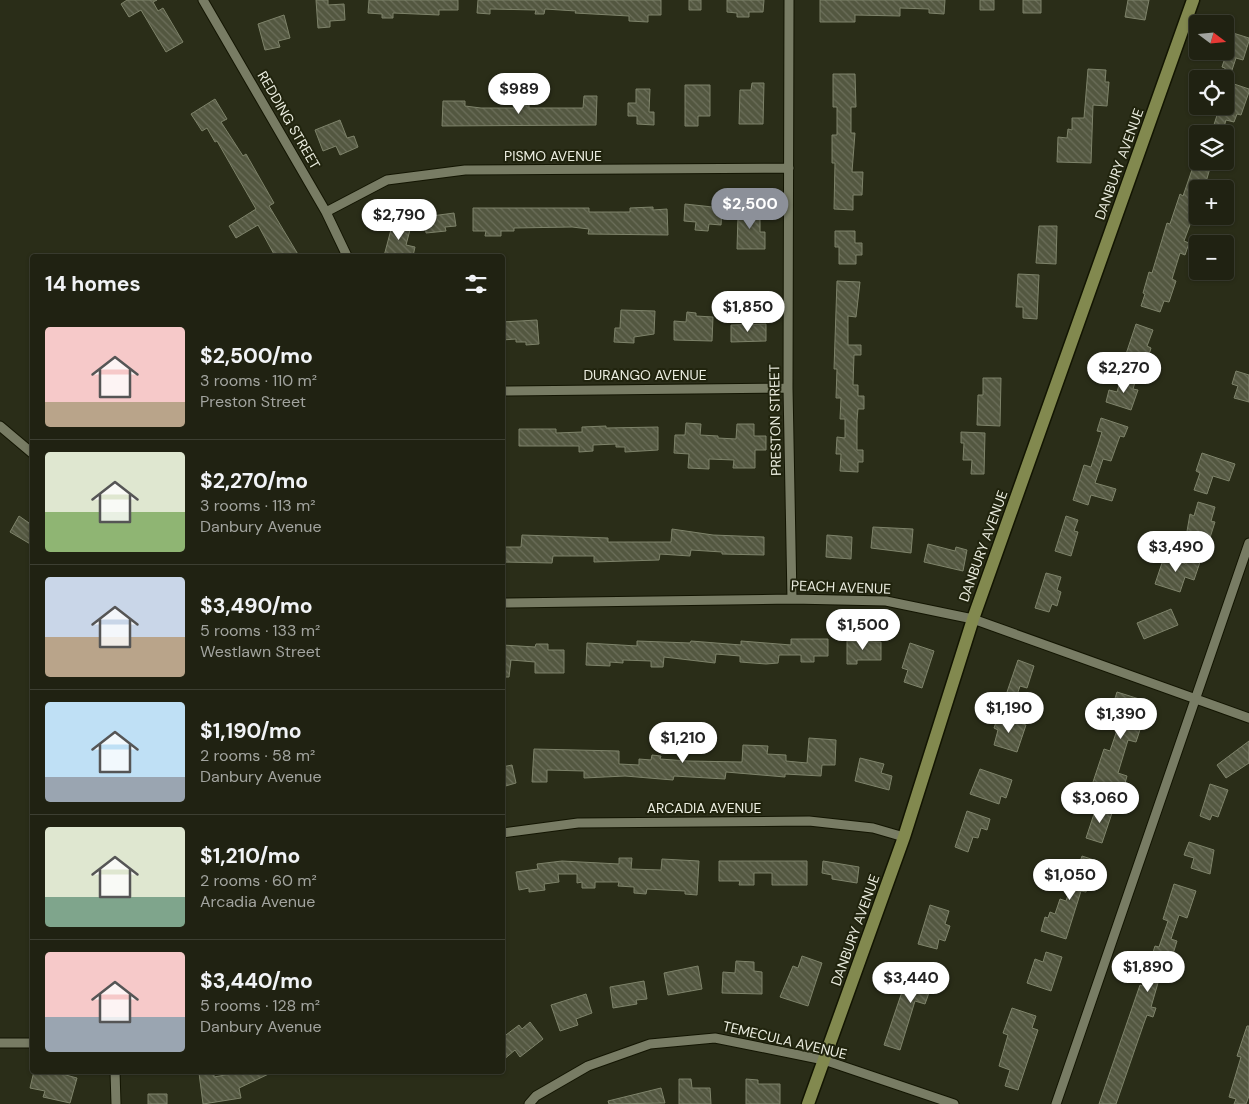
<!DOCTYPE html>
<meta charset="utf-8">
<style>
:root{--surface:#202212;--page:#282a1b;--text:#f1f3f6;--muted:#a2a49f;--line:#3d3f32;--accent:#8c9099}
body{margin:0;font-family:"DM Sans",sans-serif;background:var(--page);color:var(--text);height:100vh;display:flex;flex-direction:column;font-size:19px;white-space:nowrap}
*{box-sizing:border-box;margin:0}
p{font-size:16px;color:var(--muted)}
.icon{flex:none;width:28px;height:28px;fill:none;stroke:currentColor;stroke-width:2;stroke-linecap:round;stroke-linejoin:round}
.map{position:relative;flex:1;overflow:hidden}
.drawer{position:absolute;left:30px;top:254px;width:475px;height:820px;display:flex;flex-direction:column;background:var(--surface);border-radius:5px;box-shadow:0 1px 4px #0004,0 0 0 1px var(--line)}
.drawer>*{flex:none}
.needle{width:32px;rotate:106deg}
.controls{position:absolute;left:1189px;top:15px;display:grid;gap:10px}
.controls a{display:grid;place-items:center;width:45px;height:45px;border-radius:5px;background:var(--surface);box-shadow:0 1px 4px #0004,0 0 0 1px var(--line);font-size:25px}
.price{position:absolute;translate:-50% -42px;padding:0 11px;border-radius:18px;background:#fff;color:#222;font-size:16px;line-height:32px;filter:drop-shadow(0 1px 2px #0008)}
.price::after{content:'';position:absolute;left:50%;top:30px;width:15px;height:11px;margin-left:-8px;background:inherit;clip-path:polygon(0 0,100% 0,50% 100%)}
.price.active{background:var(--accent);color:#fff}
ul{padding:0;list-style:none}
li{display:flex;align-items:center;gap:15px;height:125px;padding:0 15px}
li+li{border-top:1px solid var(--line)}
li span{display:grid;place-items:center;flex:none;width:140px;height:100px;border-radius:5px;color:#555}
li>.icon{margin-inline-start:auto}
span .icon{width:60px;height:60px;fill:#fffc;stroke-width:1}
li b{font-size:21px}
h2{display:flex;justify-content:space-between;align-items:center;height:60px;padding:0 15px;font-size:21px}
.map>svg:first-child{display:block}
.building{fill:url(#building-back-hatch);stroke:#7e836a}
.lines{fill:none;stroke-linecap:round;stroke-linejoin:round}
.street-casing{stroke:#131502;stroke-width:11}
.secondary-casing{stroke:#131502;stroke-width:15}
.street{stroke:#787c64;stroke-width:9}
.secondary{stroke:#82894f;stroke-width:12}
.labels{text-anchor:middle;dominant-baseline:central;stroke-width:4;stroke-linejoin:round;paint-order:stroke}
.street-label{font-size:14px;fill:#eceee1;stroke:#21240e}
</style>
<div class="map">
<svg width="1249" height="1104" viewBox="0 0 1249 1104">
<defs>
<pattern id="building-back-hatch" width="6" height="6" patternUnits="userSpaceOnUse" patternTransform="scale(1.25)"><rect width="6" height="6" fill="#535740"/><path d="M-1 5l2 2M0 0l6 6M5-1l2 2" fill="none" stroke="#6c6f5b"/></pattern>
</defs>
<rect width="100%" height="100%" fill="#2a2d18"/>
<!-- building -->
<path class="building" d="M127 0H157L153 2 158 11 163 8 183 42 166 52 141 10 129 17 121 4Z
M316 0H328V5L344 4 345 20 330 21V27L318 28Z
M369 0H458V10H439V15L393 13V18H382V14L368 13Z
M478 0H661V15H648V22L629 21V16L575 13 576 11 545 9 544 14H535L536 10 490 9V14L477 13Z
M689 0H701V10H689Z
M727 0H764L763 12H749V17H737V13L727 12Z
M820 0H945L944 14 929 13V9L900 8V16L855 15V22H820Z
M980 0H994V10H980Z
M1023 0H1041V13H1023Z
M1128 0H1149L1145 20 1125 17Z
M284 15 290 38 278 41 280 47 265 50 258 24Z
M1233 33 1249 38V41L1243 60 1236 58 1228 82 1249 89V92L1241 115 1237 114 1234 122 1226 120 1222 134H1211L1220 106H1225V68L1222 67Z
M1088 69 1106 70 1105 82H1109L1107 106 1093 105 1091 163 1057 162 1058 137 1067 138 1068 129 1072 130V118H1084Z
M833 74H855L856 107H851V133H855L852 172H863L862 195H853V210L834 209 835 163H832V135H837V107H833Z
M752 83H764L763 124H739L740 90H751Z
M685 85H710V116H698V126H685Z
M636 89H650L649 112H654V125L637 124V116H628V103H636Z
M584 96H597L596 125 442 126 443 101H465V106L481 108H514V97H529V108H583Z
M215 99 227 119 221 122 243 156 246 154 274 203 269 206 299 256H275L258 225 236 238 229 226 256 209 217 141 215 142 207 128 202 131 191 114Z
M340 120 347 138 354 136 358 147 340 155 336 146 323 151 315 130Z
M1197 161H1212L1204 189H1198V203L1184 241 1189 243 1185 255 1180 253 1172 279 1176 281 1169 302 1164 301 1160 312 1141 306 1145 294 1143 293 1149 272 1152 273 1167 223 1170 224 1180 194 1183 196 1194 164Z
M685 204 722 208 721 225 709 224 708 231 695 230 696 222 684 221Z
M743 206H760V232H765V249H737L738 216H743Z
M653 207V210L667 209 668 235 588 234 589 229 572 227 514 228V231H501V236H485L486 231H473V208H589V212H630V208Z
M454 213 456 226 445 227 446 231 426 233 424 217Z
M393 222 411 226 406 245 415 247 413 256H384Z
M1039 226H1057L1056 264 1036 263Z
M835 231H855V243H862V255H856V264H839V247H835Z
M1018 274 1039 275 1037 319 1023 318V307H1016Z
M837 281 860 282 856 317 848 316V345H861V355H854L853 385H858V396H864V409H858L857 420V450H863V462H858V472L840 471 841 454H836L837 437 845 438V419H840L841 398H836L837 369H834Z
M621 310 655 311 654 334 634 337V343L614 342 615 328H620Z
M687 312 696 313V316L713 317 712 341 674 340V321L686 322Z
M537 320 539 344 526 345V342H516V339L502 340V322Z
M766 324V341L731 342V325Z
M1136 324 1153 330 1147 346 1151 348 1147 361 1126 354Z
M1236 371 1249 375V402L1234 398 1238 386 1232 384Z
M1122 375 1136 379 1133 389 1138 390 1131 410 1106 402 1109 390 1117 392Z
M983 378H1001L1000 426 977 425 978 395H983Z
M1101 418 1128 427 1124 437 1120 436 1111 461 1103 459 1095 483 1116 489 1112 501 1091 495 1088 505 1073 500 1084 465 1091 467 1102 432 1097 431Z
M686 423 701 424 700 435 718 436V438L736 439 737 424H754V436H766V450H755V468H733L734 460 709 459V469L688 468 689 454 674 453 675 435H685Z
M606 426V428L658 427V450L625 452V447H616V444L593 445V451L579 452V446H519V429H556V433L582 432V427Z
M961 432 985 433 984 474H971L972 460H963L964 443H961Z
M1202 453 1235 464 1229 481 1213 476 1207 494 1194 490 1200 473 1196 471Z
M1198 502 1215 507 1211 521 1215 522 1208 544 1186 537 1190 514 1194 516Z
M19 516 32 525V545L10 532Z
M1066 516 1078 520 1074 531 1078 532 1071 556 1055 551Z
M873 527 913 529 911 553 871 548Z
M672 529 713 535 764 537V555L722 554V552L691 550 690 556 660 554 659 560 594 562V556H553L552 563 502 562V547H521L522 535 608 538V542H671Z
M827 535 852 537 851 559 826 557Z
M928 544 955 551 956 547 967 550 963 571 924 562Z
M1164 557 1186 564 1188 559 1200 562 1194 580 1185 577 1180 592 1155 584Z
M1046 573 1061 577 1057 590 1061 592 1057 606 1052 604 1049 612 1035 608Z
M1171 609 1178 625 1144 639 1137 623Z
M791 639H828V656H814V662H801V655H779L778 663 766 664 740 662V656L716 654 715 663 664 657 663 667H651V661L623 660V663L610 662V666L586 665 587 643 637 646V641L690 643 691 641 741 645V641L791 645Z
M847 641 881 642V660H857V664H847Z
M910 643 934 651 922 688 904 682 908 670 902 668Z
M536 644H548V650H564V673H535V662L511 660 509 677H502V645L535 647Z
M1018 660 1034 666 1027 688 1020 686 1017 695 1007 692Z
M1117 692 1149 702 1136 742 1128 740 1118 773 1127 776 1124 787 1113 784 1111 791 1092 785 1104 749 1110 751 1119 724 1114 723 1117 713 1111 711Z
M998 716 1026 725 1017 752 994 745 998 730 994 728Z
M809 738 836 740 835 765H822L821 776 785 774V777L726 772 725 779 674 776 673 780 625 776 584 778V771L547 770V782H532L534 749 619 751V764L639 765V759L651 760 652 755 661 756 660 759 688 761 742 762 743 745 768 746 767 754 786 755V761L807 763Z
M1249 741V763L1226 778 1217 765Z
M860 758 884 764 881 773 892 776 889 790 855 781Z
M512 765 516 783 502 787V767Z
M980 769 1012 780 1006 798 1001 796 999 804 970 794Z
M1210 784 1228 790 1218 817 1212 815 1210 820 1200 816Z
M1097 805 1113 810 1102 843 1086 838Z
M967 811 990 819 987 830 981 828 978 838 973 837 968 852 955 847Z
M1189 842 1214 850 1210 874 1191 868 1194 858 1184 855Z
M1082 856 1097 861 1086 892 1081 891 1066 939 1041 931 1045 917 1048 918 1050 912 1055 914 1060 899 1066 901Z
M619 858H632L631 869 661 870 662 859 699 861 697 895 685 894V891L647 889 646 894 634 893V887L618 886 619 882H595V888H582V882L577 883V874H558L559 882 544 884 545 890 529 892V888L519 890 516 872 538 869 537 864 562 861 619 864Z
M719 861H807V885H772V873H754V885H739L740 881H719Z
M823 861 859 867 857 883 832 879V875L822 873Z
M1174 884 1196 891 1187 918 1179 915 1171 939 1177 941 1169 967 1174 969 1171 979 1160 976 1151 1007 1156 1008 1153 1017 1147 1015 1144 1023 1116 1104H1099L1140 985 1142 986 1155 946 1159 947 1168 921 1163 919Z
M930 905 949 911 945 924 950 926 945 941 939 939 937 949 918 944Z
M1046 952 1062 957 1051 991 1027 983 1035 959 1043 962Z
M802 956 822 963 808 1006 780 997 793 966 798 968Z
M736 961 754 962V971L762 972V994L722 993 723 972 735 973Z
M921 963 937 968 934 979 938 980 935 991 930 990 925 1004 915 1001 900 1050 884 1045 905 983 911 985Z
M698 966 702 989 668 995 664 973Z
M644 981 647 999 636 1000 637 1004 613 1008 610 987Z
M586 994 592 1013 576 1019 578 1025 560 1031 551 1005Z
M1012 1008 1036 1016 1032 1028 1038 1030 1018 1090 1005 1086 1010 1070 999 1066 1008 1035 1003 1033Z
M530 1022 543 1039 520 1057 515 1050 502 1061V1038L519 1025 522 1029Z
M1247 1026H1249V1096L1246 1104H1234L1236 1099 1229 1097 1241 1057 1237 1056Z
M34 1071H51L77 1078 70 1103 43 1097 45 1091 30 1088Z
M214 1071V1077L247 1071H275L239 1088 241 1098 203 1104 199 1073Z
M679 1079H691L692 1088H710L711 1104H679Z
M746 1079 758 1080V1084H780V1104H746Z
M661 1088 665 1103 609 1104 608 1101Z
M148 1094H167V1104H148Z"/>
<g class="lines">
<!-- street casing -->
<g class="street-casing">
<path id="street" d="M203 0 326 212 347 256
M789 0 788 388 792 599
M326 212 387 180 465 170 789 168
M502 391 788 388
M0 426 32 453
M502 603 792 599 886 601 973 619 1249 718
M502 833 578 823 809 821 873 828 904 837
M0 1043H32
M115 1071 116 1104
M529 1104 536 1096 588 1066 650 1044 715 1038 824 1060 954 1104
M1056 1104 1249 543"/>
</g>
<!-- secondary casing -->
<g class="secondary-casing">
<path id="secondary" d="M808 1104 904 837 973 619 1193 0"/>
</g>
<!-- street -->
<use href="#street" class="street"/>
<!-- secondary -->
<use href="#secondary" class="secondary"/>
</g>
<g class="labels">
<!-- street labels -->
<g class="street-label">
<text transform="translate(289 120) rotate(60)">REDDING STREET</text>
<text x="553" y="156">PISMO AVENUE</text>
<text transform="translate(1119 164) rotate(-70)">DANBURY AVENUE</text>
<text x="645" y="375">DURANGO AVENUE</text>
<text transform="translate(775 420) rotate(-91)">PRESTON STREET</text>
<text transform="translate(983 546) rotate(-70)">DANBURY AVENUE</text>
<text transform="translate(841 587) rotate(2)">PEACH AVENUE</text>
<text x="704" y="808">ARCADIA AVENUE</text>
<text transform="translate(855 930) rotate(-70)">DANBURY AVENUE</text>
<text transform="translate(785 1040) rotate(13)">TEMECULA AVENUE</text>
</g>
</g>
</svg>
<div class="controls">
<a><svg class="needle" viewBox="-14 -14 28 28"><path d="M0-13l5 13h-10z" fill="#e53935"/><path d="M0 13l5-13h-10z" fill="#a2a49f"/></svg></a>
<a><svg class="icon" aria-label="locate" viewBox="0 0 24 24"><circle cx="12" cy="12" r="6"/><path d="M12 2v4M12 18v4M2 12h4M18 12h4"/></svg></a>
<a><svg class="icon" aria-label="layers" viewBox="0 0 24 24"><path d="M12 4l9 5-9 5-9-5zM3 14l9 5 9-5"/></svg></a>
<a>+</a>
<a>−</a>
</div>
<b class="price" style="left:519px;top:115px">$989</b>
<b class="price active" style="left:750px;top:230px">$2,500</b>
<b class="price" style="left:399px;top:241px">$2,790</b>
<b class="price" style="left:748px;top:333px">$1,850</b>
<b class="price" style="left:1124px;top:394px">$2,270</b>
<b class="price" style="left:1176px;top:573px">$3,490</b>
<b class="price" style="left:863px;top:651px">$1,500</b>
<b class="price" style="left:1009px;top:734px">$1,190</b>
<b class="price" style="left:1121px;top:740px">$1,390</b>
<b class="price" style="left:683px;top:764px">$1,210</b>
<b class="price" style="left:1100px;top:824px">$3,060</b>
<b class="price" style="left:1070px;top:901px">$1,050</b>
<b class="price" style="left:1148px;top:993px">$1,890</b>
<b class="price" style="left:911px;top:1004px">$3,440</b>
<section class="drawer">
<h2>14 homes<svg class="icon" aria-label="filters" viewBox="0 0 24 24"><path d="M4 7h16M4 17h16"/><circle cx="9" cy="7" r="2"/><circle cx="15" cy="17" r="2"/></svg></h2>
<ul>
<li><span style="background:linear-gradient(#f6c9c9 75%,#b9a48a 0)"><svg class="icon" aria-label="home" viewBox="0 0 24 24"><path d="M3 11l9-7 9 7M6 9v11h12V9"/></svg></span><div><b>$2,500/mo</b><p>3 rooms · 110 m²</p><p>Preston Street</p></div></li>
<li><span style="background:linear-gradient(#dfe7d0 60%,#8fb573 0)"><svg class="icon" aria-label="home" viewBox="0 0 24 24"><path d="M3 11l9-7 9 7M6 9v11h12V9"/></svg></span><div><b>$2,270/mo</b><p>3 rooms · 113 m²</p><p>Danbury Avenue</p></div></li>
<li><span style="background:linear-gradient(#c9d6e8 60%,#b9a48a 0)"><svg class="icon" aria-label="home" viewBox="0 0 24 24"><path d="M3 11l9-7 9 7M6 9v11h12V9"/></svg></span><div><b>$3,490/mo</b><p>5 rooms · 133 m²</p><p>Westlawn Street</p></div></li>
<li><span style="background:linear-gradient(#bfe0f5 75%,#9aa5b1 0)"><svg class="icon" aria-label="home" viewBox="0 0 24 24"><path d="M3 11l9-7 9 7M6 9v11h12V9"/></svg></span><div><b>$1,190/mo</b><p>2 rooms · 58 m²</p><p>Danbury Avenue</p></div></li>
<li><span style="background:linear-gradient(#dfe7d0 70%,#7fa58c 0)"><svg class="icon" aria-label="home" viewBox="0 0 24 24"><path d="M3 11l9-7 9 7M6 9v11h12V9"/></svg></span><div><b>$1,210/mo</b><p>2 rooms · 60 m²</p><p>Arcadia Avenue</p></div></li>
<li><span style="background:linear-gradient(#f6c9c9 65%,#9aa5b1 0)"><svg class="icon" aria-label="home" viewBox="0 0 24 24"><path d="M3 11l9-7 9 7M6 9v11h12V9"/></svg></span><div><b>$3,440/mo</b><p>5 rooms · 128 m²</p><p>Danbury Avenue</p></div></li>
</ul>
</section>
</div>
